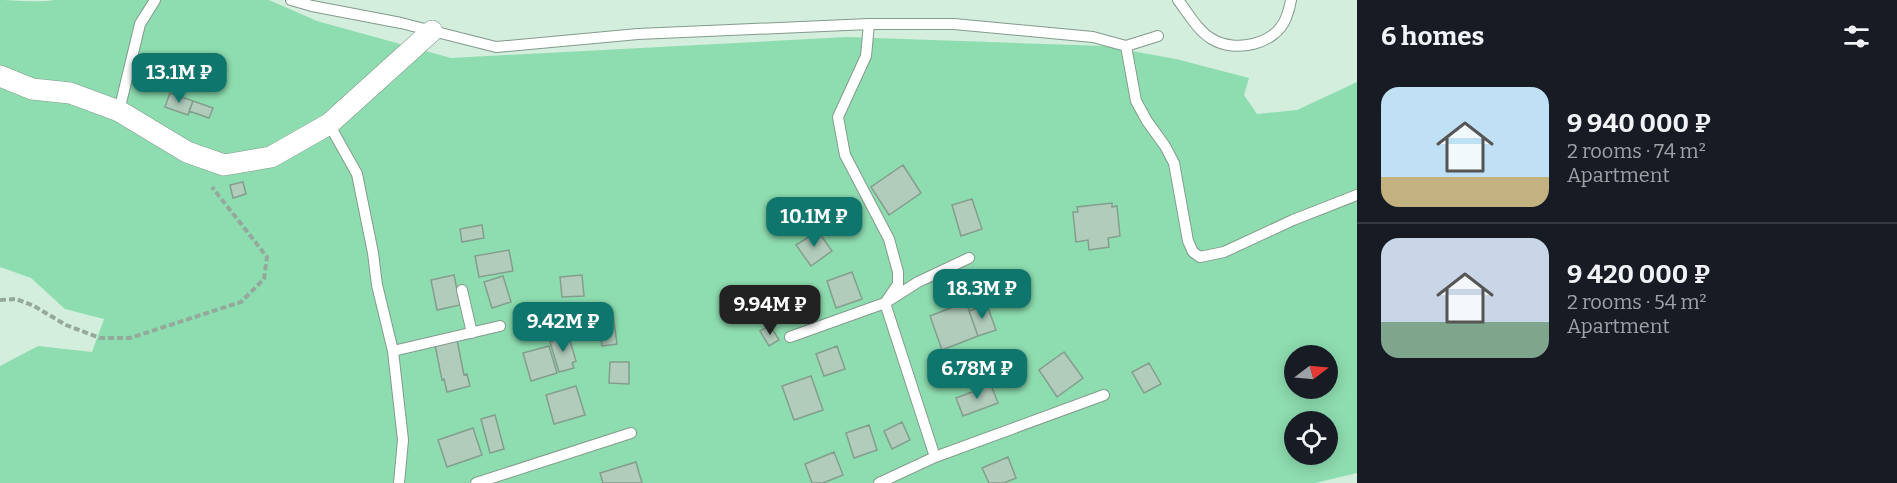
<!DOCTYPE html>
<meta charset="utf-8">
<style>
:root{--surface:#171b24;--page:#242831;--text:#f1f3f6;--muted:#9ea1a6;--line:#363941;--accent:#0f766e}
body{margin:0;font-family:Bitter,serif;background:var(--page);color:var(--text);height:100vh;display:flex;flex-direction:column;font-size:22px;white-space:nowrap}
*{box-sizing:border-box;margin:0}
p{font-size:20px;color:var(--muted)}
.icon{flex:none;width:33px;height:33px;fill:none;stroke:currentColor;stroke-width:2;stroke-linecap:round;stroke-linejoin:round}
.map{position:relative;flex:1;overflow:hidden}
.panel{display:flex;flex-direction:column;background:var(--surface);width:540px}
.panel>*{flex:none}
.needle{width:39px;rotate:74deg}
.tools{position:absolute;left:1284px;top:345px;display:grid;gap:12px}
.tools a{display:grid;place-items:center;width:54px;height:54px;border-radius:50%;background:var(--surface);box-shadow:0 3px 15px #0003;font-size:30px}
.price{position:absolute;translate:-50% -51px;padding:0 14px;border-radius:12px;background:var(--accent);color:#fff;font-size:20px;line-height:39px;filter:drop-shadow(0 2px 3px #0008)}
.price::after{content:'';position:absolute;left:50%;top:36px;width:18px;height:14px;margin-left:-9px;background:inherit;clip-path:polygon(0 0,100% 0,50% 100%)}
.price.selected{background:#222;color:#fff}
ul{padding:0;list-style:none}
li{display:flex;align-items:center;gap:18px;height:150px;padding:0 24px}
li+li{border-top:2px solid var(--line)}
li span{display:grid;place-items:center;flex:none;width:168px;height:120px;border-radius:18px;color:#555}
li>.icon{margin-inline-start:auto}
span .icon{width:72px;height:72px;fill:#fffc;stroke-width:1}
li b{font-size:26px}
h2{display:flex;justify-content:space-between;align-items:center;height:72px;padding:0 24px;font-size:26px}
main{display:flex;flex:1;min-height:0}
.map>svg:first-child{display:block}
.green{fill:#8eddb0;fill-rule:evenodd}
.building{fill:#b1ccbb;stroke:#849e8e;stroke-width:1.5}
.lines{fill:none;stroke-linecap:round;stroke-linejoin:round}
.service-casing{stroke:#829b8c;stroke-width:12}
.minor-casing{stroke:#829b8c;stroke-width:22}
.path{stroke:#94a99c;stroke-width:4;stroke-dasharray:6 3;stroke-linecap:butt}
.service{stroke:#fff;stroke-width:10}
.minor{stroke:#fff;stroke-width:21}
</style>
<main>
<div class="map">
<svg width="1357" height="483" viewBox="0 0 1357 483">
<rect width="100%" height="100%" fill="#d3eedd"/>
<!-- green -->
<path class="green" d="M0 0C15 0 40 3 53 0H269L317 21 451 58 847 37 1104 46 1176 59 1249 78 1244 95 1257 114 1297 110 1357 82V473L1315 483H0V366L38 346 92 352 104 319 65 309 31 278 0 267ZM1294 356H1328V388H1294ZM1294 422H1328V454H1294Z"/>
<!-- building -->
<path class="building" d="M170 93 193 101 188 115 165 107Z
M193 101 213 108 209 118 189 111Z
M903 165 921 193 889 215 871 187Z
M243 182 246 194 233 198 230 185Z
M972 199 982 229 961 236 952 205Z
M1112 203V207L1117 206 1120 236 1108 238 1109 247 1089 250 1088 240 1076 242 1073 212H1078L1077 207Z
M482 225 484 238 462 242 460 229Z
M818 231 832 251 811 266 796 245Z
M509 250 513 271 479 277 475 256Z
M852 272 862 299 836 308 827 281Z
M454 275 460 305 437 310 431 280Z
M582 275 584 296 562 297 560 277Z
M503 276 511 302 492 308 484 282Z
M966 302 978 336 942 350 930 316Z
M987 305 996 330 978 336 969 311Z
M613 314 617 344 602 346 598 316Z
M770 325 779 340 769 346 760 331Z
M568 334 576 361 572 363 574 368 559 372 550 342 555 340 554 338Z
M457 340 464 375 467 374 470 386 447 392 444 379 442 380 435 345Z
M549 346 557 373 531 381 523 353Z
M837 346 845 369 824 376 816 354Z
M1064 352 1083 378 1057 397 1039 370Z
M610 362H629V384L609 383Z
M1149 363 1161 384 1144 393 1132 372Z
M811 376 823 410 794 420 782 386Z
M991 385 998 403 963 416 956 398Z
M576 386 585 415 554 424 546 395Z
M495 415 504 449 490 453 481 419Z
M902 422 910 440 892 449 884 431Z
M869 425 877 450 854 458 846 433Z
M473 428 482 455 447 467 438 440Z
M834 452 843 475 823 483H812L805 464Z
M1008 457 1016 478 1004 483H989L982 468Z
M636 462 642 483H603L600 473Z"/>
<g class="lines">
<!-- service casing -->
<g class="service-casing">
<path id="service" d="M291 0 312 6 401 23 496 47 638 34 869 24H954L1093 37 1126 46 1158 36
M1178 0C1188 13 1198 31 1212 39 1235 53 1275 45 1286 18 1288 13 1290 6 1291 0
M869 24 866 56 838 117 845 155 889 239 898 272V284L885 303 935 457 879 483
M1126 46 1136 101 1147 121 1165 146 1174 163 1188 241 1193 252 1200 257 1224 252 1293 220 1357 195
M119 111 140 24 155 0
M329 124 357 174 373 253 377 285 393 351 403 440 399 483
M462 290 472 333
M790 337 885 303 918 282 969 258
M393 351 500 326
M935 457 1104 395
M476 483 631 433"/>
</g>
<!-- minor casing -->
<g class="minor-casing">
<path id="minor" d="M0 76 32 89 70 93 119 111 187 152 224 165 271 157 329 124 432 31"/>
</g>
<!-- path -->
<path class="path" d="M0 300 16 299 34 306 66 325 100 338H130L241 302 264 279 267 257 212 187"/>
<!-- service -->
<use href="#service" class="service"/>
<!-- minor -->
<use href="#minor" class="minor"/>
</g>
</svg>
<div class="tools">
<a><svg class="needle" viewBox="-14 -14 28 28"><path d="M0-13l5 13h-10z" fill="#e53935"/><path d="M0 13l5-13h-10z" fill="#9ea1a6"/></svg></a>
<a><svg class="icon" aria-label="locate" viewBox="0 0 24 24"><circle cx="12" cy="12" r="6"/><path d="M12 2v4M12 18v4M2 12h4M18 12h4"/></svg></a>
</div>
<b class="price" style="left:179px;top:104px">13.1M ₽</b>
<b class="price" style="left:814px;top:248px">10.1M ₽</b>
<b class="price" style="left:982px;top:320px">18.3M ₽</b>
<b class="price selected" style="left:770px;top:336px">9.94M ₽</b>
<b class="price" style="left:563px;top:353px">9.42M ₽</b>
<b class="price" style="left:977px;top:400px">6.78M ₽</b>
</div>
<section class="panel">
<h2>6 homes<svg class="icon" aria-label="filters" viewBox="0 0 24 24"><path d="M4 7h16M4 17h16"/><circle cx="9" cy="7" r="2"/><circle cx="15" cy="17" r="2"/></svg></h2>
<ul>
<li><span style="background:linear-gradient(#bfe0f5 75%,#c2b280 0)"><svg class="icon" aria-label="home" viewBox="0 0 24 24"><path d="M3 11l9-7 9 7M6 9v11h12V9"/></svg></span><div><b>9 940 000 ₽</b><p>2 rooms · 74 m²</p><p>Apartment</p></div></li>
<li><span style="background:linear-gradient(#c9d6e8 70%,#7fa58c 0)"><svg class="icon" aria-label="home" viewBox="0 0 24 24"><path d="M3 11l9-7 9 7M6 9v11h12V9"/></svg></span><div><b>9 420 000 ₽</b><p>2 rooms · 54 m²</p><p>Apartment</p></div></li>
</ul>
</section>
</main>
